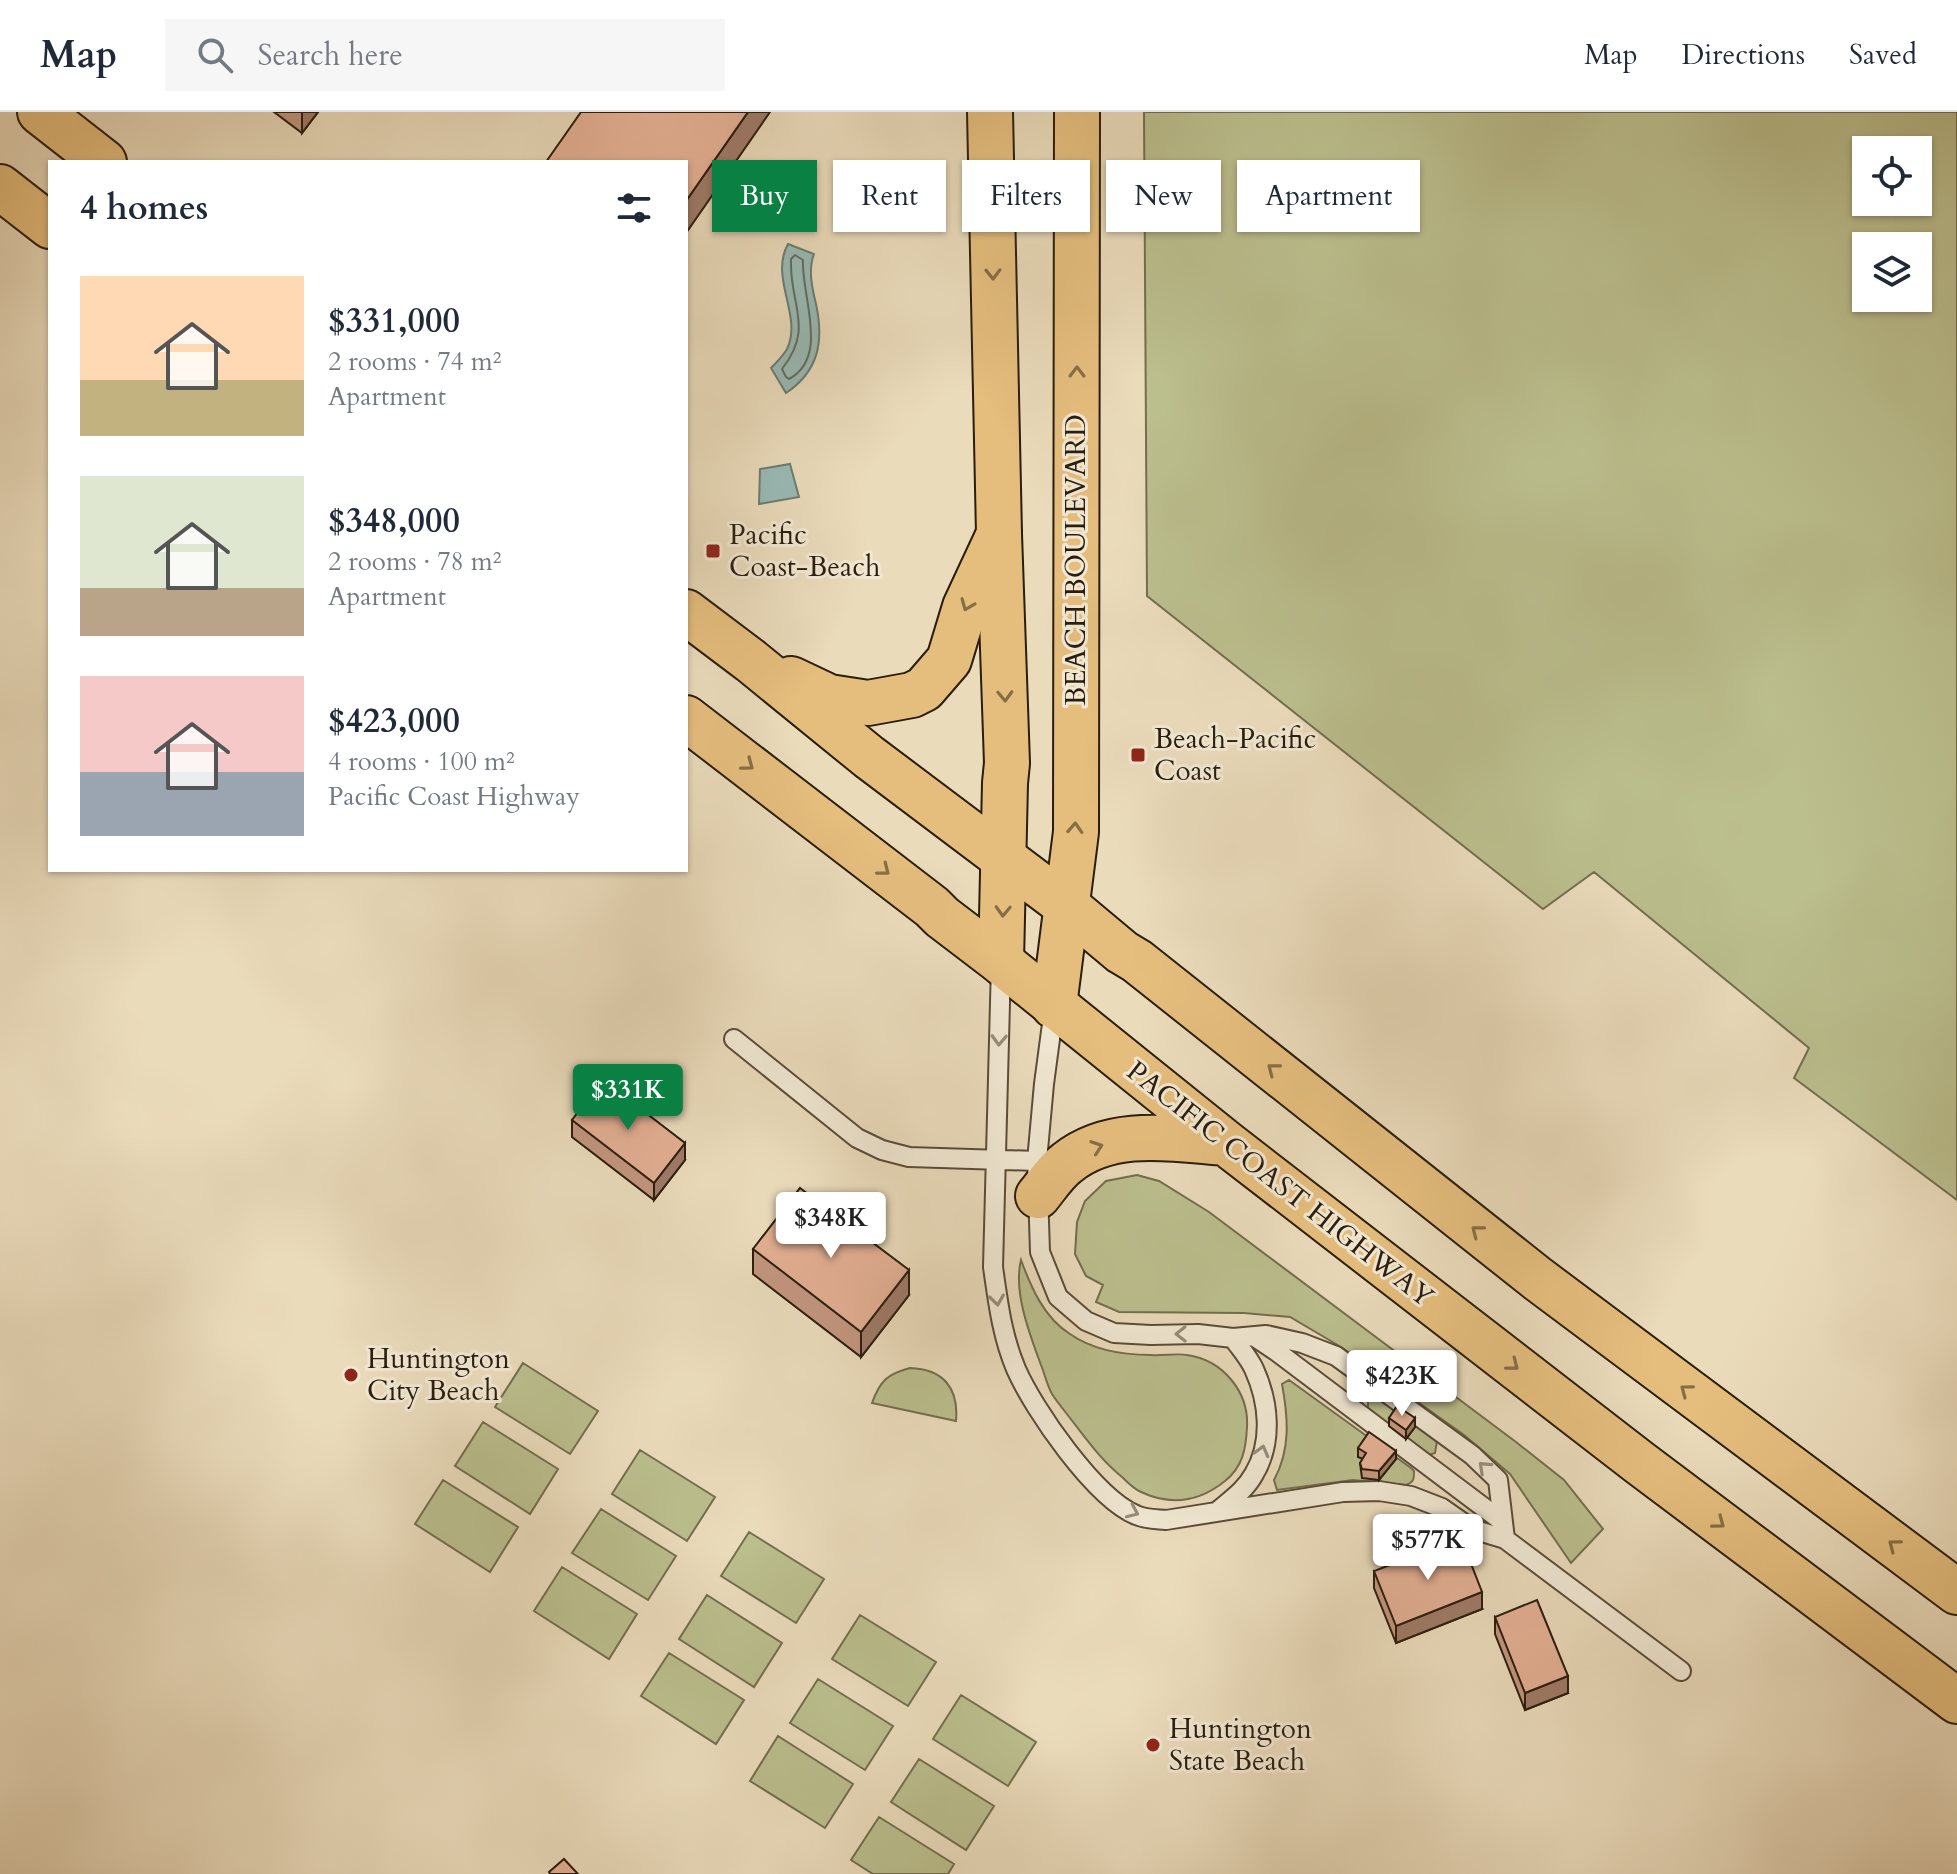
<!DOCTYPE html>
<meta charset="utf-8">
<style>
:root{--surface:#fff;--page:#f6f6f7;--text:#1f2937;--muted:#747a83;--line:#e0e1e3;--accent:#0b8043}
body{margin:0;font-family:Cardo,serif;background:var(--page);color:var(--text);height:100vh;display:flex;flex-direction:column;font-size:30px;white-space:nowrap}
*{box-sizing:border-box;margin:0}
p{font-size:26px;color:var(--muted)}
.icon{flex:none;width:44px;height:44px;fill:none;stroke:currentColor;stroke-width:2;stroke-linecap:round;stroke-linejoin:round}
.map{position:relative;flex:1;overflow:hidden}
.panel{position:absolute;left:48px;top:48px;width:640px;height:712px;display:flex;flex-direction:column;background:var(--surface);border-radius:0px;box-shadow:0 2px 6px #0004}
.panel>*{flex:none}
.hud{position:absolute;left:712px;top:48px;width:760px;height:72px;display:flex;gap:16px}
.buttons{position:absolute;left:1852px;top:24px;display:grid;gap:16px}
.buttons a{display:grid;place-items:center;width:80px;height:80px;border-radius:0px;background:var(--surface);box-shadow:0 2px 6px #0004;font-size:40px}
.price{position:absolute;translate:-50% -68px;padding:0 18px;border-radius:8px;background:#fff;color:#222;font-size:26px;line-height:52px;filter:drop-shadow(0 2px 4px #0008)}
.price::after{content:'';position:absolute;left:50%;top:48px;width:24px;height:18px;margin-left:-12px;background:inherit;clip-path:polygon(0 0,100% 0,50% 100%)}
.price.current{background:var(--accent);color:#fff}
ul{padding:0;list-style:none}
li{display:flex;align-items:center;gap:24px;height:200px;padding:0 32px}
li span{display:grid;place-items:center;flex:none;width:224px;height:160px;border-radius:0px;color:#555}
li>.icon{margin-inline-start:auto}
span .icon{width:96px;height:96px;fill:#fffc;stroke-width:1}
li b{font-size:34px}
h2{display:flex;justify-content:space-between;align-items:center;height:96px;padding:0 32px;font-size:34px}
.tag{padding:0 28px;border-radius:0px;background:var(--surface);box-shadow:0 2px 6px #0004;font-size:28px;line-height:72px}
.tag.current{background:var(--accent);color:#fff}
header{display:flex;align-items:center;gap:48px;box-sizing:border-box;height:112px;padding:0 40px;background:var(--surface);border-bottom:2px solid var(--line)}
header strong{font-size:38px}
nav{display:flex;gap:44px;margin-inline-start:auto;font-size:28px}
.search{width:560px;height:72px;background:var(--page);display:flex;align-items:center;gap:20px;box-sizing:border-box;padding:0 28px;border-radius:0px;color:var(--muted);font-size:30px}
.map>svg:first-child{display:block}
.green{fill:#bbbe8d;stroke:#726e4e;stroke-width:2;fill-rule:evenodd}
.water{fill:#98bab5;stroke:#6c7b72;stroke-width:2}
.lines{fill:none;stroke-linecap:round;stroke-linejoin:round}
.shore{stroke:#616c62;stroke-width:2}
.lane-casing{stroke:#5a4c39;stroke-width:22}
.primary-casing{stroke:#2a1d0e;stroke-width:48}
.highway-casing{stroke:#2a1d0e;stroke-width:48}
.lane{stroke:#f1e8d3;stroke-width:18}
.primary{stroke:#e5be7e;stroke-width:44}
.highway{stroke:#e5be7e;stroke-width:44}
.wall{fill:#c3967f;stroke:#2a1d0e;stroke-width:2}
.shaded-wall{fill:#9f7a68;stroke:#2a1d0e;stroke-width:2}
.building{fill:#e3af94;stroke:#2a1d0e;stroke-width:2}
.oneway{stroke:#886e46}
.oneway2{stroke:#978d7a}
.poi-dot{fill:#8f2418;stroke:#f1e8d3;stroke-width:3}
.labels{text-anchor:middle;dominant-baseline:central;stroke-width:6;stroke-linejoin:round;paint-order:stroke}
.poi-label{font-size:28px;fill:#2a1d0e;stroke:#f1e8d3;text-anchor:start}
.street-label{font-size:28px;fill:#2a1d0e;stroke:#f1e8d3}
</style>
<header>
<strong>Map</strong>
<div class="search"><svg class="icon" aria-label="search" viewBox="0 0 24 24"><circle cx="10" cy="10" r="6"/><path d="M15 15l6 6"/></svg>Search here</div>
<nav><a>Map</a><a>Directions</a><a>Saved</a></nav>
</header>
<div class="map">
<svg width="1957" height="1762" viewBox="0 0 1957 1762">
<rect width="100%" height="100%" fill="#eadbbb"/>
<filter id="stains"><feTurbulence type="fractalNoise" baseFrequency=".0025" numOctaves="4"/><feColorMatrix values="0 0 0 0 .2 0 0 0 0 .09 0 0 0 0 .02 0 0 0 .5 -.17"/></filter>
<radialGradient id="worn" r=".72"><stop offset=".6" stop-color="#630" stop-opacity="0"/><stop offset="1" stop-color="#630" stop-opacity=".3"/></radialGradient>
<!-- green -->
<path class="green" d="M1144 0H1957V1088L1794 966 1809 936 1594 760 1543 797 1147 484ZM1866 38H1918V90H1866ZM1866 134H1918V186H1866Z
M1137 1063 1159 1069 1209 1100 1516 1330 1564 1368 1603 1417 1571 1451 1510 1362 1464 1323 1341 1235 1290 1205 1244 1201 1119 1200 1096 1190 1103 1173 1086 1164 1075 1142 1077 1110 1085 1089 1106 1069Z
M1021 1148C1031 1175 1044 1206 1070 1222 1093 1238 1123 1243 1151 1243 1163 1244 1176 1241 1187 1243 1223 1248 1249 1280 1247 1315 1246 1336 1243 1355 1225 1369 1199 1390 1171 1394 1141 1380 1134 1377 1128 1371 1122 1365 1101 1348 1087 1328 1070 1306 1064 1298 1057 1290 1052 1282 1047 1273 1045 1263 1041 1253 1030 1223 1013 1180 1021 1148Z
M523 1251 598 1299 570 1342 495 1295Z
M910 1256C943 1257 959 1276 956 1309L872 1291C880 1269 887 1262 910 1256Z
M1289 1268 1411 1356 1414 1359C1414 1367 1414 1370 1406 1373L1353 1368 1277 1378 1274 1368C1291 1337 1288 1305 1282 1272Z
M1375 1283 1437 1329 1435 1341 1426 1344 1368 1300V1289Z
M483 1310 558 1357 530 1402 455 1354Z
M640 1338 715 1385 687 1429 612 1382Z
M443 1368 518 1415 490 1460 415 1412Z
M601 1397 676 1444 648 1488 572 1441Z
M749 1420 824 1467 796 1511 721 1464Z
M562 1455 637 1502 609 1547 534 1499Z
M707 1483 782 1531 754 1575 679 1527Z
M860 1503 936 1550 908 1594 832 1547Z
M669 1541 744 1588 716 1632 641 1584Z
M818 1567 893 1614 865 1658 790 1611Z
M961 1583 1036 1630 1008 1674 933 1627Z
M778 1624 853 1672 825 1716 750 1669Z
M919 1647 994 1694 966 1738 891 1690Z
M879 1705 954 1752 948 1762H873L851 1748Z"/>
<!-- water -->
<path class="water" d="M788 132 814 142C808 157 812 176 816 192 824 229 819 259 786 281L771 256C777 250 783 244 787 237 803 204 769 166 788 132Z
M790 352 799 385 759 392 760 357Z"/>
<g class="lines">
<!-- shore -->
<path class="shore" d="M795 143 803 148C801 184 830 245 789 267L786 265 782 257C815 215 789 193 791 147Z"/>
<!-- lane casing -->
<g class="lane-casing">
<path id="lane" d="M1001 853 993 1155C998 1190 1002 1224 1016 1257 1034 1298 1095 1386 1136 1403 1144 1407 1157 1407 1166 1408L1343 1380 1379 1379 1411 1384 1442 1396 1472 1417 1505 1427 1681 1559
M1054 897 1044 972 1037 1049 1040 1140 1058 1185 1086 1209 1114 1221 1151 1223 1198 1222 1233 1226 1266 1223 1302 1231 1336 1244 1472 1343 1498 1368 1505 1427
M734 927 857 1026 882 1038 909 1045 1037 1049
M1255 1225 1276 1239 1503 1410
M1219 1398C1232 1387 1246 1377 1254 1362 1273 1330 1269 1290 1254 1257 1249 1246 1240 1236 1233 1226"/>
</g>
<!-- primary casing -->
<g class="primary-casing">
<path id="primary" d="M990 0 999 422 1007 651 1005 671 1001 850
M1054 894 1076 720 1077 0"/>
</g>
<!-- highway casing -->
<g class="highway-casing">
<path id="highway" d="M40 0 104 50
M0 75 50 114
M686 500 751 549 869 645 1067 794 1122 840 1137 849 1538 1167 1957 1480
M791 567 829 585 868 591 912 583 924 577 949 548 965 495 999 422
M686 606 932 795 942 805 1001 850 1226 1031 1640 1351 1957 1589
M1038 1084C1047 1073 1056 1059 1067 1051 1112 1015 1173 1027 1226 1031"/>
</g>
<!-- lane -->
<use href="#lane" class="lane"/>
<!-- primary -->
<use href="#primary" class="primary"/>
<!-- highway -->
<use href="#highway" class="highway"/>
</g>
<!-- wall -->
<path class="wall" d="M274 0H318L302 21Z
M572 1008 685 1048 654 1088 572 1025Z
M753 1137 909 1183 861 1245 753 1162Z
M1389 1306 1415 1315 1406 1327 1389 1314Z
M1358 1336 1396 1347 1379 1368 1362 1366 1360 1351 1363 1347 1358 1345Z
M1374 1459 1482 1497 1396 1531 1374 1476Z
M1495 1505 1568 1581 1525 1598 1495 1522Z"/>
<!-- shaded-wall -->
<path class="shaded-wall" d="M302 0H318L302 21Z
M748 0H770L686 121V89Z
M685 1031V1048L654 1088V1071Z
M909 1158V1183L861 1245V1220Z
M1415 1306V1315L1406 1327V1318Z
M1396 1339V1347L1379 1368V1359Z
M1482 1480V1497L1396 1531V1514Z
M1568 1564V1581L1525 1598V1581Z"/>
<!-- building -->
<path class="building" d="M581 0H748L686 89V50H546Z
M603 968 685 1031 654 1071 572 1008Z
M800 1076 909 1158 861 1220 753 1137Z
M1397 1294 1415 1306 1406 1318 1389 1306Z
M1369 1320 1396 1339 1379 1359 1362 1357 1360 1351 1366 1341 1358 1336Z
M1461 1426 1482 1480 1396 1514 1374 1459Z
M1537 1488 1568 1564 1525 1581 1495 1505Z
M564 1747 578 1762H550L549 1760Z"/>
<!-- one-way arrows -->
<defs><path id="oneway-chevron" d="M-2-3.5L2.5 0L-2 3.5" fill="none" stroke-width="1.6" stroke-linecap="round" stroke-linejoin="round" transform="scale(2)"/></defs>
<g class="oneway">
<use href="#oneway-chevron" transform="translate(993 162) rotate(89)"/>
<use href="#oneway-chevron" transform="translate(1077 260) rotate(-90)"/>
<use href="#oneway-chevron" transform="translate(967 493) rotate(112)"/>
<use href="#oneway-chevron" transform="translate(1005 584) rotate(88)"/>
<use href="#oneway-chevron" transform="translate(748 653) rotate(37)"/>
<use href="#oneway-chevron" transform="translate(1075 716) rotate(-87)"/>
<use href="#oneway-chevron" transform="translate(884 758) rotate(38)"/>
<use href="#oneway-chevron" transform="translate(1003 799) rotate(92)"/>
<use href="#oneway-chevron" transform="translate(1273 957) rotate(-142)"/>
<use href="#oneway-chevron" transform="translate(1097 1035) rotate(-19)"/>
<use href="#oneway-chevron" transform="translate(1477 1119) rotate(-142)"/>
<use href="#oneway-chevron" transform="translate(1513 1253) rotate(38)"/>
<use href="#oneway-chevron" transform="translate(1686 1278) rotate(-143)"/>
<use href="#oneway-chevron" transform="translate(1719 1411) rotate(37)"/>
<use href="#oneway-chevron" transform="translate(1894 1433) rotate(-143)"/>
</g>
<g class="oneway2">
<use href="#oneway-chevron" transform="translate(999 928) rotate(92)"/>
<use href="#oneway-chevron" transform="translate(997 1188) rotate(82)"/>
<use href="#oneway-chevron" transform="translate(1181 1222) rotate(179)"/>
<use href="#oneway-chevron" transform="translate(1262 1339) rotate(-75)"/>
<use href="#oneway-chevron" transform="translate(1484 1355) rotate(-137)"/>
<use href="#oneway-chevron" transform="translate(1133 1400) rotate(24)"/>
</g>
<!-- markers -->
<g class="poi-dot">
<rect x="705" y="431" width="16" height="16" rx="4"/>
<rect x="1130" y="635" width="16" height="16" rx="4"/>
<circle cx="351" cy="1263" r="8"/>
<circle cx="1153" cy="1633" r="8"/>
</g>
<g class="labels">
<!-- poi labels -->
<g class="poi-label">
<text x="729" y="423">Pacific<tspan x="729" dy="32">Coast-Beach</tspan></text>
<text x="1154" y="627">Beach-Pacific<tspan x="1154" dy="32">Coast</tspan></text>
<text x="367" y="1247">Huntington<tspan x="367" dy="32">City Beach</tspan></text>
<text x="1169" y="1617">Huntington<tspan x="1169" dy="32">State Beach</tspan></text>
</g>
<!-- street labels -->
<g class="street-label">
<text transform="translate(1076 448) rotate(-90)">BEACH BOULEVARD</text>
<text transform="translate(1280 1072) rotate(38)">PACIFIC COAST HIGHWAY</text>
</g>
</g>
<rect width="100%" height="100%" filter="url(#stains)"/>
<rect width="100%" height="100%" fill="url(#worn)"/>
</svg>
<div class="buttons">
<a><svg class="icon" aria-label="locate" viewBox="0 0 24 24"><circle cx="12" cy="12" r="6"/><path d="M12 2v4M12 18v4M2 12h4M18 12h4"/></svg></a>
<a><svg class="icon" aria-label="layers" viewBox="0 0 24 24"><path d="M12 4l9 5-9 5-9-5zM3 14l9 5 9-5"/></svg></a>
</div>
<b class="price current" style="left:628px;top:1020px">$331K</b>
<b class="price" style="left:831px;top:1148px">$348K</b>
<b class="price" style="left:1402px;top:1306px">$423K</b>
<b class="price" style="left:1428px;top:1470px">$577K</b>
<div class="hud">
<a class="tag current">Buy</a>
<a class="tag">Rent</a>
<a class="tag">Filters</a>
<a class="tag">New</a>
<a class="tag">Apartment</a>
</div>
<section class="panel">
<h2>4 homes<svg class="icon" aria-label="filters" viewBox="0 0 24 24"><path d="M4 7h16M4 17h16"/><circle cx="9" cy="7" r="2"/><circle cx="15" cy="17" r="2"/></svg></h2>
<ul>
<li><span style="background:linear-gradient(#ffd9b3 65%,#c2b280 0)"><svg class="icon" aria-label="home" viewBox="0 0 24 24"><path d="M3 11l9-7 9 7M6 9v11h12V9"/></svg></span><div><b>$331,000</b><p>2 rooms · 74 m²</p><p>Apartment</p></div></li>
<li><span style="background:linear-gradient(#dfe7d0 70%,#b9a48a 0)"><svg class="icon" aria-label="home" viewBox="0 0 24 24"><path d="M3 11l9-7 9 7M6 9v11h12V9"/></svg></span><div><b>$348,000</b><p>2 rooms · 78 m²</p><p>Apartment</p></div></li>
<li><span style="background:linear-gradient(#f6c9c9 60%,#9aa5b1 0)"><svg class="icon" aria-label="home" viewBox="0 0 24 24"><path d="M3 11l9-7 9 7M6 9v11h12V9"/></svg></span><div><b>$423,000</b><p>4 rooms · 100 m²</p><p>Pacific Coast Highway</p></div></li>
</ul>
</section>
</div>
